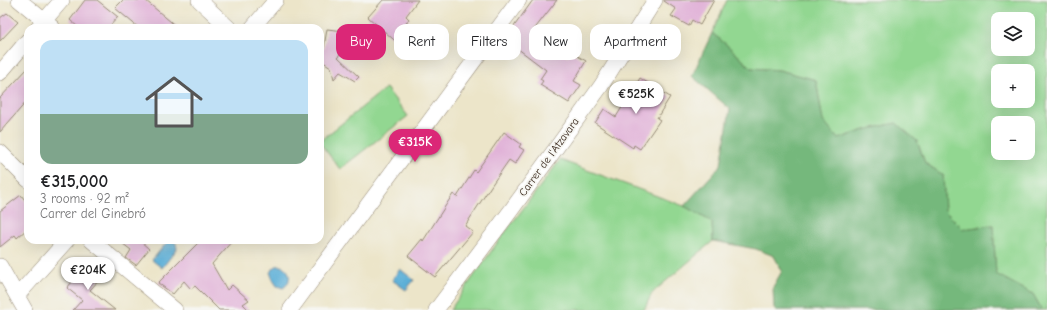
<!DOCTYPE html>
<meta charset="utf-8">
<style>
:root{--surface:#fff;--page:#f6f6f6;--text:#202124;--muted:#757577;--accent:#db2777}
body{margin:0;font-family:"Comic Neue",sans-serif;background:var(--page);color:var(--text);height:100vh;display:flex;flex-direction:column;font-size:15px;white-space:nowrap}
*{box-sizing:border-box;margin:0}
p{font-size:13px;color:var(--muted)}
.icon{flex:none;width:22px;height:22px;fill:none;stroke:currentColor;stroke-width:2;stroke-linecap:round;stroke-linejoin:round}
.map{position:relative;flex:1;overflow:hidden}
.panel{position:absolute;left:24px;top:24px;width:300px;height:220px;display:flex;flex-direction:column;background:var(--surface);border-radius:12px;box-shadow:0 4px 16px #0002}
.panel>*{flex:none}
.banner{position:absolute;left:336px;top:24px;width:380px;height:36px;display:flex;gap:8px}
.buttons{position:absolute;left:991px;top:12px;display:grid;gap:8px}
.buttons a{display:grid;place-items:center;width:44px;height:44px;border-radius:8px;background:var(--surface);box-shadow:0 4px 16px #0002;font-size:20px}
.price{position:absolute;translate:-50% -34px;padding:0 9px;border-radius:14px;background:#fff;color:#222;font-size:13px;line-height:26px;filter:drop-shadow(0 1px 2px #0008)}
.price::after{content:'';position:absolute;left:50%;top:24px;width:12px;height:9px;margin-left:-6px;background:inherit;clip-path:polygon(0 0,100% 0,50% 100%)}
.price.current{background:var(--accent);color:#fff}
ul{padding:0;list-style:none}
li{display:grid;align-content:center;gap:8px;height:212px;padding:0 16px}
li span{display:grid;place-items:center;height:124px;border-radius:12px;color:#555}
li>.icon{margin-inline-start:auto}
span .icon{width:72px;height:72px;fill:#fffc;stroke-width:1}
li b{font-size:17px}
.pill{padding:0 14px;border-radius:12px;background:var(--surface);box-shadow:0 4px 16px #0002;font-size:14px;line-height:36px}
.pill.current{background:var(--accent);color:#fff}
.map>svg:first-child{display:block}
.green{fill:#92d791;stroke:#668058;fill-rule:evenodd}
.forest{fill:#75b87b;stroke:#58714c}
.water{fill:#5bafd7;stroke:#4b6c7a}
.building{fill:#e1b2d8}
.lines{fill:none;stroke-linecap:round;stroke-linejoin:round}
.street-casing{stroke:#948874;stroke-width:16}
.street{stroke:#fff;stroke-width:15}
.labels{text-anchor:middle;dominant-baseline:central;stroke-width:3.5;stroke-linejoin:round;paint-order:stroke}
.street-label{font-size:11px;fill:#3b2a1e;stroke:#f6f6f2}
</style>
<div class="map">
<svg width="1047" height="310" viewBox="0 0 1047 310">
<rect width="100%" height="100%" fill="#f6f6f2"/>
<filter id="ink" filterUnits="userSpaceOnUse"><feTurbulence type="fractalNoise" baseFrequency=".025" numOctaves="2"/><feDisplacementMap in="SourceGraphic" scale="8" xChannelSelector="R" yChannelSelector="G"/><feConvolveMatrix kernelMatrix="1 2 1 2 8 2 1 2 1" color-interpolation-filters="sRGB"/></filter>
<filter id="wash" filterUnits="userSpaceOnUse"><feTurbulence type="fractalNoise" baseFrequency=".012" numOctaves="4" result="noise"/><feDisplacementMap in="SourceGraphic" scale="16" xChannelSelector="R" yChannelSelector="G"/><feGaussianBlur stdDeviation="0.9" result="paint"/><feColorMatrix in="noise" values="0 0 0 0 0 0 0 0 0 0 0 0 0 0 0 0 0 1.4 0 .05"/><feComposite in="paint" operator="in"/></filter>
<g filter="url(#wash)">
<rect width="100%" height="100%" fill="#ece5c9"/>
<!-- green -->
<path class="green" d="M727 0H1047V310H1042L1033 294 996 275 993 225 963 229 945 211 943 175 925 163 917 141 896 123 865 130 838 139 823 122 816 80 779 70 751 68 728 46 712 33ZM998 19H1028V49H998ZM998 71H1028V101H998ZM998 123H1028V153H998Z
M386 88 408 116 340 169 320 143V141Z
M560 160 684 206 712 222 713 241 652 293 644 310H450L497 243Z"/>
<!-- forest -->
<path class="forest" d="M712 33 728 46 751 68 779 70 816 80 823 121 838 139 865 130 896 123 917 141 925 163 943 175 945 211 963 229 993 225 996 274 1033 294 1042 310H776L774 308 773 287 782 271 774 256 756 249 713 241 712 222 684 206 721 165 730 109 692 76Z"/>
<!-- water -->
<path class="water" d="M168 241H172L176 243 177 249 162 268 152 260Z
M276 266C290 264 294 281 283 288L277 286 273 280 270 272Z
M400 269 414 280 406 290 392 280Z"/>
<g id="blocks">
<!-- building -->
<path class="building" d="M85 0H97L118 17 108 28H79L70 20Z
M123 0H145L178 28H139L115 8Z
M383 0H418L406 16 409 19 404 26 411 33 401 46 368 17Z
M533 0H557L533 31 567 57 571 52 586 61 574 81 581 85 569 103 540 85 543 81 540 79 546 70 505 39Z
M664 0H714L700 25 692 20 689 26 671 16 676 9 664 1Z
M7 13 18 22 0 41V18Z
M327 29 345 31 342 50 338 57 359 77 355 81 340 72 334 79 331 67 320 60V54L324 47Z
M28 68V100L0 132V98Z
M640 78 670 97 657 118 660 120 640 149 634 145 633 148 595 123 604 109 616 117Z
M504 132 521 144 519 147 524 150 515 164 509 160 493 183 465 226 473 232 435 277 408 256 422 239 423 241 453 194 457 197 474 170 476 172Z
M21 195 28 204V228L17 238 15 235 0 247V211Z
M118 240H139L149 249 136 265 126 258 131 250Z
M201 240H233L212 264 227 290 232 285 249 300 243 304 249 310H219L195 286 191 289 184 281 173 294 158 283Z
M87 264 102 277 90 290 115 310H73L82 300 67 288Z"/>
</g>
</g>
<g filter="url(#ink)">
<use href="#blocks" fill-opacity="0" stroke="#948874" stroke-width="1"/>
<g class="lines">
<!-- street casing -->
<g class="street-casing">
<path id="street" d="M19 0 53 28
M199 0 229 28
M38 28 62 0
M252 28 276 0
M0 73 28 40
M0 152 28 180
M91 240 175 310
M0 266 25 310
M17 296 67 240
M290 310 519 0
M436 310 512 209 601 86 655 0"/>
</g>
<!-- street -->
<use href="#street" class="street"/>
</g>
</g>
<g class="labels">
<!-- street labels -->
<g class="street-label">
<text transform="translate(549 157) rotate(-54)">Carrer de l'Atzavara</text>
</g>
</g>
</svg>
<div class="buttons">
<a><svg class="icon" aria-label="layers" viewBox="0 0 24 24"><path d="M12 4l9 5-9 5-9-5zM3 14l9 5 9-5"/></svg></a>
<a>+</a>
<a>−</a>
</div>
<b class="price" style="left:636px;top:115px">€525K</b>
<b class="price current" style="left:415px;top:163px">€315K</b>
<b class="price" style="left:88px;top:291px">€204K</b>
<div class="banner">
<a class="pill current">Buy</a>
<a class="pill">Rent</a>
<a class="pill">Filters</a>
<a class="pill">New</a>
<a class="pill">Apartment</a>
</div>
<section class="panel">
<ul>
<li><span style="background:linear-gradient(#bfe0f5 60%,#7fa58c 0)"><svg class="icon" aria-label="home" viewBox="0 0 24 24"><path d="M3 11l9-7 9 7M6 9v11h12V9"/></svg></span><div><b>€315,000</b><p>3 rooms · 92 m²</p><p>Carrer del Ginebró</p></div></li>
</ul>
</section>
</div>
